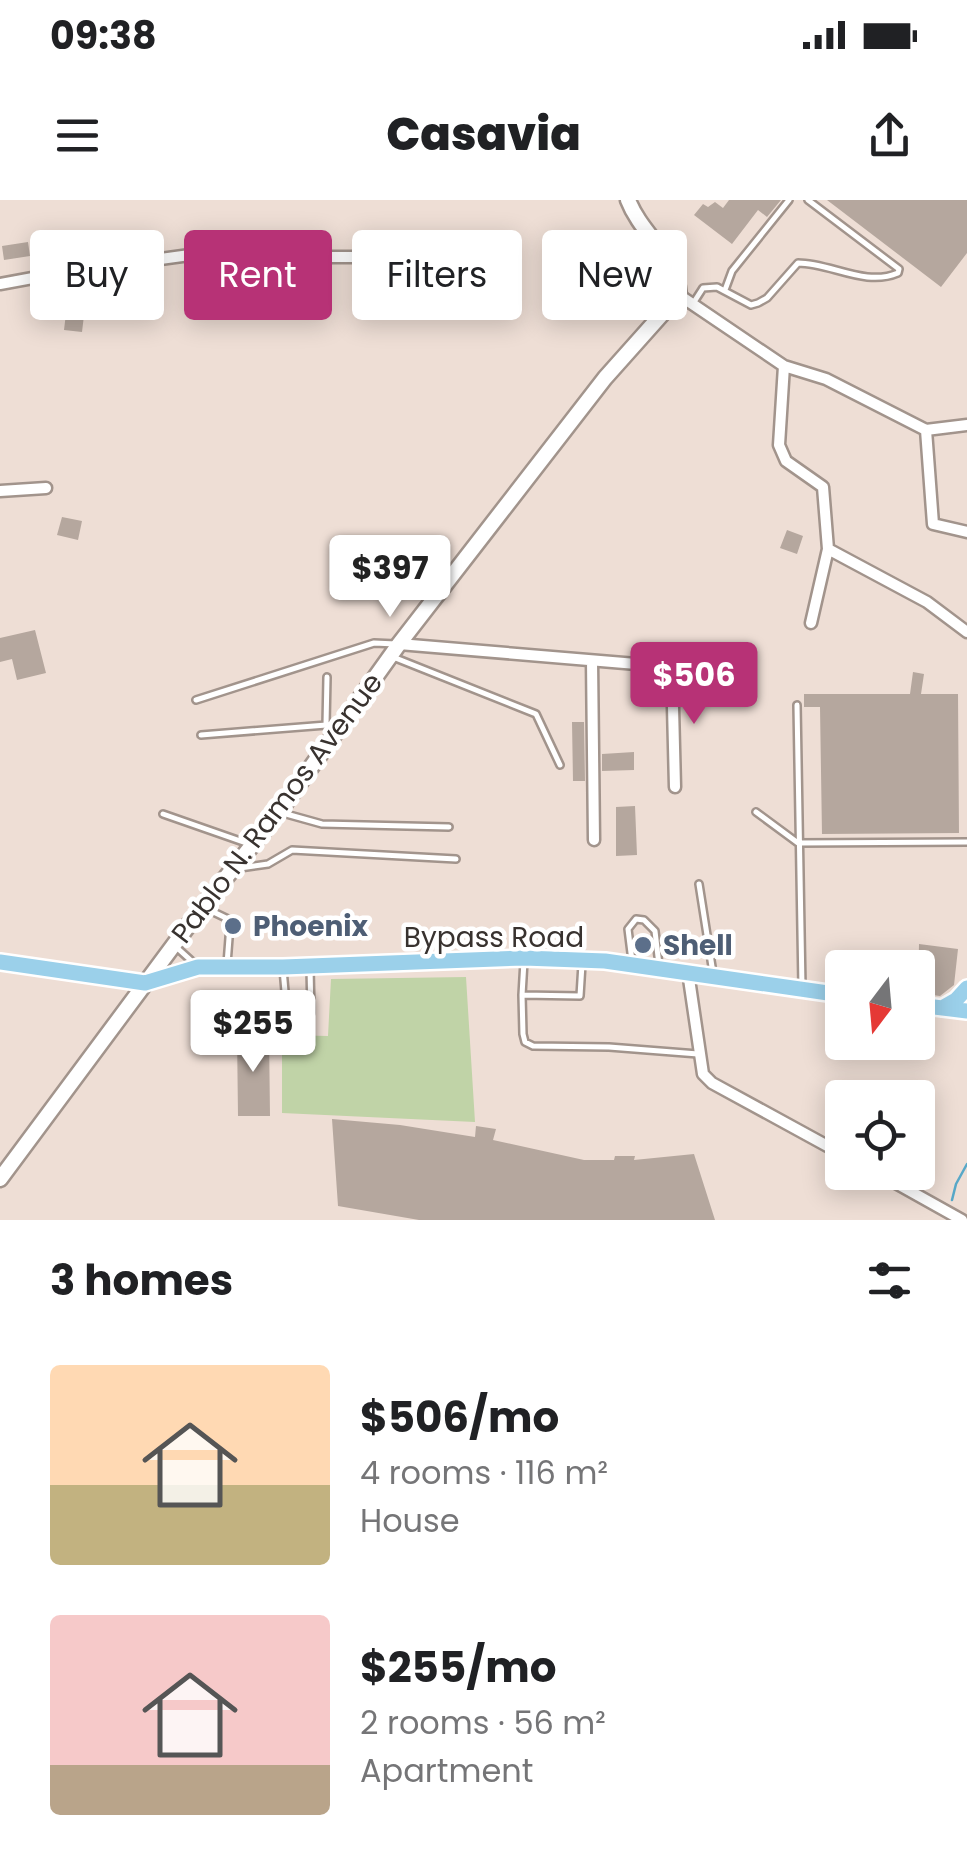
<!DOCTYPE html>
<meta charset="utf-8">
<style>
:root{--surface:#fff;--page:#f2f2f2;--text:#202124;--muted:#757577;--accent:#b73276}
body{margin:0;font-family:Poppins,sans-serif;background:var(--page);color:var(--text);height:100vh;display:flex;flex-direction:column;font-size:38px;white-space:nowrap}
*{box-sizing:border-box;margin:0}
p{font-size:32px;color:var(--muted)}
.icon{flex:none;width:55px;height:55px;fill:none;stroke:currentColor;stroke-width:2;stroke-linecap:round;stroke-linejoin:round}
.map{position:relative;height:1020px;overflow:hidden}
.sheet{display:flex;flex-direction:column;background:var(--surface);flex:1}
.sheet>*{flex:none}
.top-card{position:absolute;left:30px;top:30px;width:908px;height:90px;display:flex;gap:20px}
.needle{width:65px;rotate:196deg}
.buttons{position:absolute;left:825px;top:750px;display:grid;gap:20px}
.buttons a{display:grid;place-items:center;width:110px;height:110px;border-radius:10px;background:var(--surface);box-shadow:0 5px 25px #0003;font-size:50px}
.price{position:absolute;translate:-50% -85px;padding:0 22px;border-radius:10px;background:#fff;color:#222;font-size:32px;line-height:65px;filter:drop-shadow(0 2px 5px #0008)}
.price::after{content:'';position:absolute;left:50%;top:60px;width:30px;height:22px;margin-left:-15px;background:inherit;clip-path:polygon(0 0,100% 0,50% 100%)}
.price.selected{background:var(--accent);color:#fff}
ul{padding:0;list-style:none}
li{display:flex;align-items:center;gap:30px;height:250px;padding:0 50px}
li span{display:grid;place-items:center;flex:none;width:280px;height:200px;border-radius:10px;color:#555}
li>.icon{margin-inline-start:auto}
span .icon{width:120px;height:120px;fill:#fffc;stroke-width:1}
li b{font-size:42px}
h2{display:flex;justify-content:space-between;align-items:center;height:120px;padding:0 50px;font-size:42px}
.chip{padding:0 35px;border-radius:10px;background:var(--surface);box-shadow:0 5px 25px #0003;font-size:35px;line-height:90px}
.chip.selected{background:var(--accent);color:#fff}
.status{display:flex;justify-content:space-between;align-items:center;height:70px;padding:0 50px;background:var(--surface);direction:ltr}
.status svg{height:28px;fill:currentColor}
header{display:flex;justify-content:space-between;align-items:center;height:130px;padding:0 50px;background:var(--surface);font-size:45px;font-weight:800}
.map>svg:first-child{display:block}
.green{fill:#c0d3a7}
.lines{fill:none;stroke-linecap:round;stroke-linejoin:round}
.stream{stroke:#58a8c8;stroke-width:2.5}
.building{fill:#b5a79e}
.lane-casing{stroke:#a2948c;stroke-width:10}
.street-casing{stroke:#a2948c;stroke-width:15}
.secondary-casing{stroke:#a2948c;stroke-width:19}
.primary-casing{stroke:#fff;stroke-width:20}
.lane{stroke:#fff;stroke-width:5}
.street{stroke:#fff;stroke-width:10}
.secondary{stroke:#fff;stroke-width:14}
.primary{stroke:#9bd0ea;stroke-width:15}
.service-dot{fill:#5c6f8a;stroke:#fff;stroke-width:4}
.labels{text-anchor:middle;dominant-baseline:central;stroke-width:9;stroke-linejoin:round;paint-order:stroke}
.street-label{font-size:28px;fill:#38322f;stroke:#fff}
.service-label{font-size:28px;font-weight:bold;fill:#4e5e75;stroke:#fff;text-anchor:start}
</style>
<div class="status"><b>09:38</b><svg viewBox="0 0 49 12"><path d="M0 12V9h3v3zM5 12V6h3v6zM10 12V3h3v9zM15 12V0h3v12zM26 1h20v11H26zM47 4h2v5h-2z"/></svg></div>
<header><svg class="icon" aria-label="menu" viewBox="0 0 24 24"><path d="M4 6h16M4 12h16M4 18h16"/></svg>Casavia<svg class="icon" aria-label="share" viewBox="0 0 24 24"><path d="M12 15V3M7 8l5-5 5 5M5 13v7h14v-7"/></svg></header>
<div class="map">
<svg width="967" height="1020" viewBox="0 0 967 1020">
<rect width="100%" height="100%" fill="#eeded5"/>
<!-- green -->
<path class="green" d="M466 777 475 922 282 913V835L328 836 331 779Z"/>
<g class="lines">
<!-- stream -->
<path class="stream" d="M952 1000 956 984 967 964"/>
</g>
<!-- building -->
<path class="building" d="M729 0H781L767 17 758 10 732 44 694 15 703 4 708 7 715 2 723 8Z
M827 0H967V53L941 87Z
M28 42 30 56 4 60 2 46Z
M67 105 85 107 82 132 64 130Z
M62 317 82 321 78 340 57 335Z
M787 330 803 336 797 354 780 348Z
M35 430 46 473 17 480 12 459 0 462V438Z
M913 472 924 474 921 494H958L959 633 822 634 820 507H804V494H910Z
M572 522H584L585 581H573Z
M634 552V570L602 571V554Z
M635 606 637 655 616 656V607Z
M919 744 958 749 954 785 940 796 918 793Z
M237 834H269L270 916H238Z
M332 919 400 925 475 937 476 926 496 929 493 940 584 960H614L615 956H635L634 960 694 954 715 1020H419L338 1006Z"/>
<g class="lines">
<!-- lane casing -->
<g class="lane-casing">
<path id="lane" d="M725 90 732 71 789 0
M694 102 703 88 717 87 751 105 758 103 767 98 798 63C831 63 865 87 898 73L899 69 808 0
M393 457 536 514 560 565
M196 500 374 443 396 444
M797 505 802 787
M326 525 327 477
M201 535 339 524
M279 612 322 624 449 627
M756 612 798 643 967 642
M163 614 249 644
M240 668 268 664 292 650 456 659
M699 684 713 773
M203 707 228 719 230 725 227 764
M175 746 196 765
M524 761 522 795 580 796 582 764
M632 761 628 729 636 719 644 720 655 731 659 765
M283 769 287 814 311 813 310 768
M522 795 523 834 525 842 533 846 609 847 698 854"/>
</g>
<!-- street casing -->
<g class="street-casing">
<path id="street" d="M0 84 65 72 219 51 299 57H374L433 46
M679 95 784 166 826 179 926 230
M784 166 779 245 786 261 823 287 828 349 811 423
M926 230 933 324 967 332
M926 230 967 225
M0 291 46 288
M828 349 927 402 967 432
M399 444 672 467 675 587
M592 461 594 640
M688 772 703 874 712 883 842 954
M876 972 962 1020"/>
</g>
<!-- secondary casing -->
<g class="secondary-casing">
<path id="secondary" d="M0 979 202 707 279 612 399 444 605 178 679 95C676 54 642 36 628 0"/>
</g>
<!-- primary casing -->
<g class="primary-casing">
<path id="primary" d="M0 762 145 783 198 767H283L524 758 605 761 842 795
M918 805 967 811
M942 808 956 800 967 788"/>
</g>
<!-- lane -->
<use href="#lane" class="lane"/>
<!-- street -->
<use href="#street" class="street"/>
<!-- secondary -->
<use href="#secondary" class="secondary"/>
<!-- primary -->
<use href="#primary" class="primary"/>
</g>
<!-- markers -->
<g class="service-dot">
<circle cx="233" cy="726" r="10"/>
<circle cx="643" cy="745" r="10"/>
</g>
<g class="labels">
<!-- street labels -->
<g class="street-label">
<text transform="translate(277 608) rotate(-53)">Pablo N. Ramos Avenue</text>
<text x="494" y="737">Bypass Road</text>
</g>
<!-- service labels -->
<g class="service-label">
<text x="253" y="726">Phoenix</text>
<text x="663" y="745">Shell</text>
</g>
</g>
</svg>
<div class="buttons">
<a><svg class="needle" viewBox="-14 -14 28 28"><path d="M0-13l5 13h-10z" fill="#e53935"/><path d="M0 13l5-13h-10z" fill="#757577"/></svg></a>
<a><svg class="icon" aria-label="locate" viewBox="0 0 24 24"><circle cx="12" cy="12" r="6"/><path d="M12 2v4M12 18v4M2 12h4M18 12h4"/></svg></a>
</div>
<b class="price" style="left:390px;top:420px">$397</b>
<b class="price selected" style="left:694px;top:527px">$506</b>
<b class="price" style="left:253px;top:875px">$255</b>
<div class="top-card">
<a class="chip">Buy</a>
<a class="chip selected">Rent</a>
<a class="chip">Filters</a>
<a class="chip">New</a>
</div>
</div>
<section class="sheet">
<h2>3 homes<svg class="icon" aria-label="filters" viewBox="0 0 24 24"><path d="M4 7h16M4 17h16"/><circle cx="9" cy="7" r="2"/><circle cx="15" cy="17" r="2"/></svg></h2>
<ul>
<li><span style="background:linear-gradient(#ffd9b3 60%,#c2b280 0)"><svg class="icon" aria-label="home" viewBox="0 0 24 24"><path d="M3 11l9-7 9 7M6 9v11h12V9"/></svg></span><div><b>$506/mo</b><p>4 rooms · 116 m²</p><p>House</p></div></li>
<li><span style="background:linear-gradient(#f6c9c9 75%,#b9a48a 0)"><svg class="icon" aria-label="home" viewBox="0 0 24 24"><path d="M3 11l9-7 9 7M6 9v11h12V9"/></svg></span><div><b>$255/mo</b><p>2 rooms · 56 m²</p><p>Apartment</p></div></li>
</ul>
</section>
